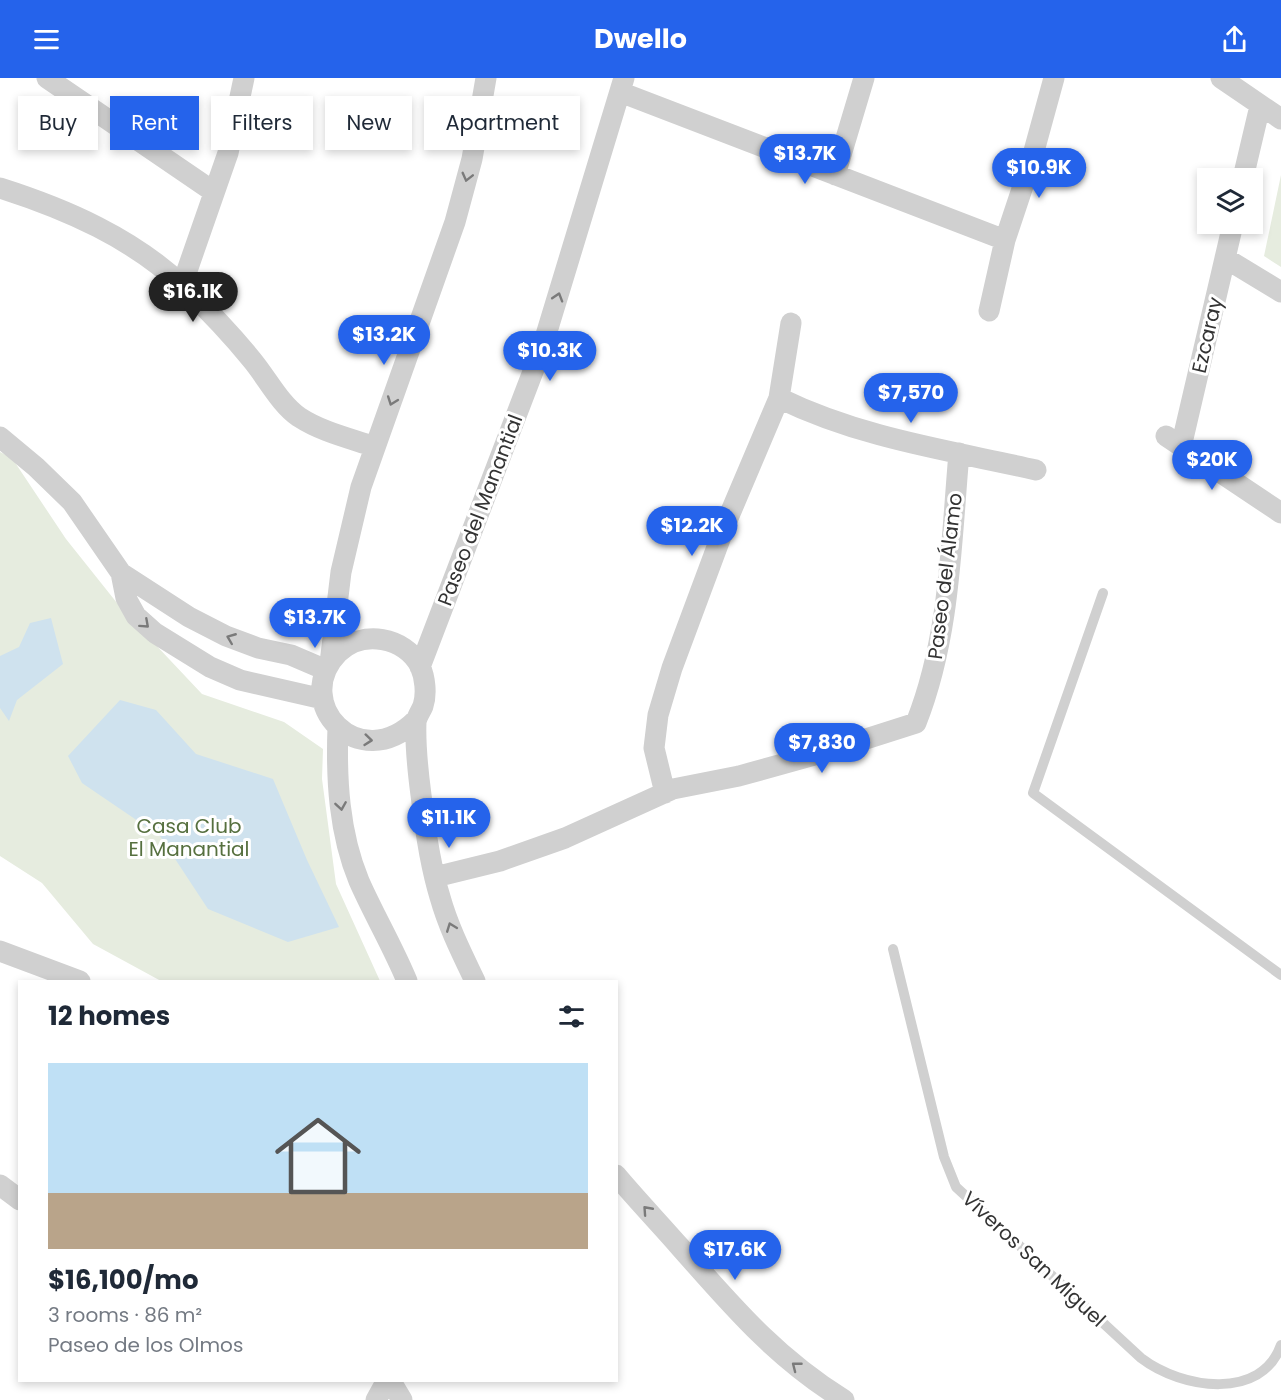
<!DOCTYPE html>
<meta charset="utf-8">
<style>
:root{--surface:#fff;--page:#f6f6f7;--text:#1f2937;--muted:#747a83;--accent:#2563eb}
body{margin:0;font-family:Poppins,sans-serif;background:var(--page);color:var(--text);height:100vh;display:flex;flex-direction:column;font-size:22px;white-space:nowrap}
*{box-sizing:border-box;margin:0}
p{font-size:20px;color:var(--muted)}
.icon{flex:none;width:33px;height:33px;fill:none;stroke:currentColor;stroke-width:2;stroke-linecap:round;stroke-linejoin:round}
.map{position:relative;flex:1;overflow:hidden}
.details{position:absolute;left:18px;top:902px;width:600px;height:402px;display:flex;flex-direction:column;background:var(--surface);border-radius:0px;box-shadow:0 3px 9px #0003}
.details>*{flex:none}
.banner{position:absolute;left:18px;top:18px;width:600px;height:54px;display:flex;gap:12px}
.buttons{position:absolute;left:1197px;top:90px;display:grid;gap:12px}
.buttons a{display:grid;place-items:center;width:66px;height:66px;border-radius:0px;background:var(--surface);box-shadow:0 3px 9px #0003;font-size:30px}
.price{position:absolute;translate:-50% -51px;padding:0 14px;border-radius:21px;background:var(--accent);color:#fff;font-size:20px;line-height:39px;filter:drop-shadow(0 2px 3px #0008)}
.price::after{content:'';position:absolute;left:50%;top:36px;width:18px;height:14px;margin-left:-9px;background:inherit;clip-path:polygon(0 0,100% 0,50% 100%)}
.price.active{background:#222;color:#fff}
ul{padding:0;list-style:none}
li{display:grid;align-content:center;gap:12px;height:318px;padding:0 30px}
li span{display:grid;place-items:center;height:186px;border-radius:0px;color:#555}
li>.icon{margin-inline-start:auto}
span .icon{width:108px;height:108px;fill:#fffc;stroke-width:1}
li b{font-size:26px}
h2{display:flex;justify-content:space-between;align-items:center;height:72px;padding:0 30px;font-size:26px}
.chip{padding:0 21px;border-radius:0px;background:var(--surface);box-shadow:0 3px 9px #0003;font-size:21px;line-height:54px}
.chip.active{background:var(--accent);color:#fff}
header{display:flex;justify-content:space-between;align-items:center;height:78px;padding:0 30px;background:var(--accent);color:#fff;font-size:27px;font-weight:700}
.map>svg:first-child{display:block}
.green{fill:#e6ecdf}
.water{fill:#cfe2ee}
.lines{fill:none;stroke-linecap:round;stroke-linejoin:round}
.service{stroke:#d0d0d0;stroke-width:10}
.minor{stroke:#d0d0d0;stroke-width:21}
.oneway{stroke:#7a7a7a}
.labels{text-anchor:middle;dominant-baseline:central;stroke-width:6;stroke-linejoin:round;paint-order:stroke}
.street-label{font-size:20px;fill:#333;stroke:#fff}
.park-label{font-size:20px;fill:#56703f;stroke:#fff}
</style>
<header><svg class="icon" aria-label="menu" viewBox="0 0 24 24"><path d="M4 6h16M4 12h16M4 18h16"/></svg>Dwello<svg class="icon" aria-label="share" viewBox="0 0 24 24"><path d="M12 15V3M7 8l5-5 5 5M5 13v7h14v-7"/></svg></header>
<div class="map">
<svg width="1281" height="1322" viewBox="0 0 1281 1322">
<rect width="100%" height="100%" fill="#fff"/>
<!-- green -->
<path class="green" d="M1281 97V189L1264 178Z
M0 374 12 380 66 461 121 530 202 616 284 644 323 671 322 701 336 806 380 903H161L93 866 42 805 0 778Z"/>
<!-- water -->
<path class="water" d="M51 540 63 586 17 622 9 643 0 630V578L19 569 30 545Z
M120 622 156 632 196 676 273 701 307 782 339 849 288 864 208 831 160 758 82 705 68 678Z"/>
<g class="lines">
<!-- service -->
<path class="service" d="M1103 515 1033 715 1281 897
M893 871 944 1079 956 1109 1141 1280C1183 1312 1262 1322 1281 1267"/>
<!-- minor -->
<path class="minor" d="M47 0 214 114
M1221 0 1281 41
M620 14 1005 162
M835 97 864 0
M1243 100 1260 28
M0 110C66 131 133 160 184 209 208 232 231 256 252 282 267 300 280 326 299 339 322 354 349 360 375 369
M1225 180 1281 214
M182 207 228 75 244 0
M989 233 1005 162 1031 84 1054 0
M779 320C861 360 947 372 1036 392
M1166 358 1281 435
M0 359 36 389 72 424 121 495 126 520 136 538 155 555 210 589 240 602 323 621
M1181 369 1233 146
M121 495 189 539 226 558 258 570 291 577 326 592
M330 585 341 494 361 409 455 144 472 81 486 0
M420 589 542 270 624 0
M416 642C359 699 290 624 338 575 362 551 405 559 420 588 425 599 427 616 423 628 421 633 417 638 416 644 415 668 418 694 421 717 425 751 430 787 440 819 448 848 462 876 475 903
M338 649C336 701 339 755 359 803 374 837 393 869 407 903
M665 715 654 670 658 637 672 590 726 445 779 320 791 245
M435 799 500 783 565 760 673 711 739 698 822 675 916 645C950 559 951 466 959 375
M0 873 80 903
M616 1097C637 1122 659 1145 680 1169 733 1229 775 1279 844 1322
M0 1107 20 1122
M390 1302 402 1322
M376 1322 387 1302"/>
</g>
<!-- one-way arrows -->
<defs><path id="oneway-chevron" d="M-2-3.5L2.5 0L-2 3.5" fill="none" stroke-width="1.6" stroke-linecap="round" stroke-linejoin="round" transform="scale(1.5)"/></defs>
<g class="oneway">
<use href="#oneway-chevron" transform="translate(467 99) rotate(104)"/>
<use href="#oneway-chevron" transform="translate(558 219) rotate(-73)"/>
<use href="#oneway-chevron" transform="translate(392 323) rotate(110)"/>
<use href="#oneway-chevron" transform="translate(145 546) rotate(42)"/>
<use href="#oneway-chevron" transform="translate(231 560) rotate(-158)"/>
<use href="#oneway-chevron" transform="translate(368 662) rotate(6)"/>
<use href="#oneway-chevron" transform="translate(341 728) rotate(81)"/>
<use href="#oneway-chevron" transform="translate(451 849) rotate(-111)"/>
<use href="#oneway-chevron" transform="translate(647 1132) rotate(-132)"/>
<use href="#oneway-chevron" transform="translate(796 1288) rotate(-142)"/>
</g>
<g class="labels">
<!-- street labels -->
<g class="street-label">
<text transform="translate(1207 257) rotate(-77)">Ezcaray</text>
<text transform="translate(480 432) rotate(-69)">Paseo del Manantial</text>
<text transform="translate(945 498) rotate(-83)">Paseo del Álamo</text>
<text transform="translate(1034 1181) rotate(43)">Víveros San Miguel</text>
</g>
<!-- park labels -->
<g class="park-label">
<text x="189" y="748">Casa Club<tspan x="189" dy="23">El Manantial</tspan></text>
</g>
</g>
</svg>
<div class="buttons">
<a><svg class="icon" aria-label="layers" viewBox="0 0 24 24"><path d="M12 4l9 5-9 5-9-5zM3 14l9 5 9-5"/></svg></a>
</div>
<b class="price" style="left:805px;top:107px">$13.7K</b>
<b class="price" style="left:1039px;top:121px">$10.9K</b>
<b class="price active" style="left:193px;top:245px">$16.1K</b>
<b class="price" style="left:384px;top:288px">$13.2K</b>
<b class="price" style="left:550px;top:304px">$10.3K</b>
<b class="price" style="left:911px;top:346px">$7,570</b>
<b class="price" style="left:1212px;top:413px">$20K</b>
<b class="price" style="left:692px;top:479px">$12.2K</b>
<b class="price" style="left:315px;top:571px">$13.7K</b>
<b class="price" style="left:822px;top:696px">$7,830</b>
<b class="price" style="left:449px;top:771px">$11.1K</b>
<b class="price" style="left:735px;top:1203px">$17.6K</b>
<div class="banner">
<a class="chip">Buy</a>
<a class="chip active">Rent</a>
<a class="chip">Filters</a>
<a class="chip">New</a>
<a class="chip">Apartment</a>
</div>
<section class="details">
<h2>12 homes<svg class="icon" aria-label="filters" viewBox="0 0 24 24"><path d="M4 7h16M4 17h16"/><circle cx="9" cy="7" r="2"/><circle cx="15" cy="17" r="2"/></svg></h2>
<ul>
<li><span style="background:linear-gradient(#bfe0f5 70%,#b9a48a 0)"><svg class="icon" aria-label="home" viewBox="0 0 24 24"><path d="M3 11l9-7 9 7M6 9v11h12V9"/></svg></span><div><b>$16,100/mo</b><p>3 rooms · 86 m²</p><p>Paseo de los Olmos</p></div></li>
</ul>
</section>
</div>
